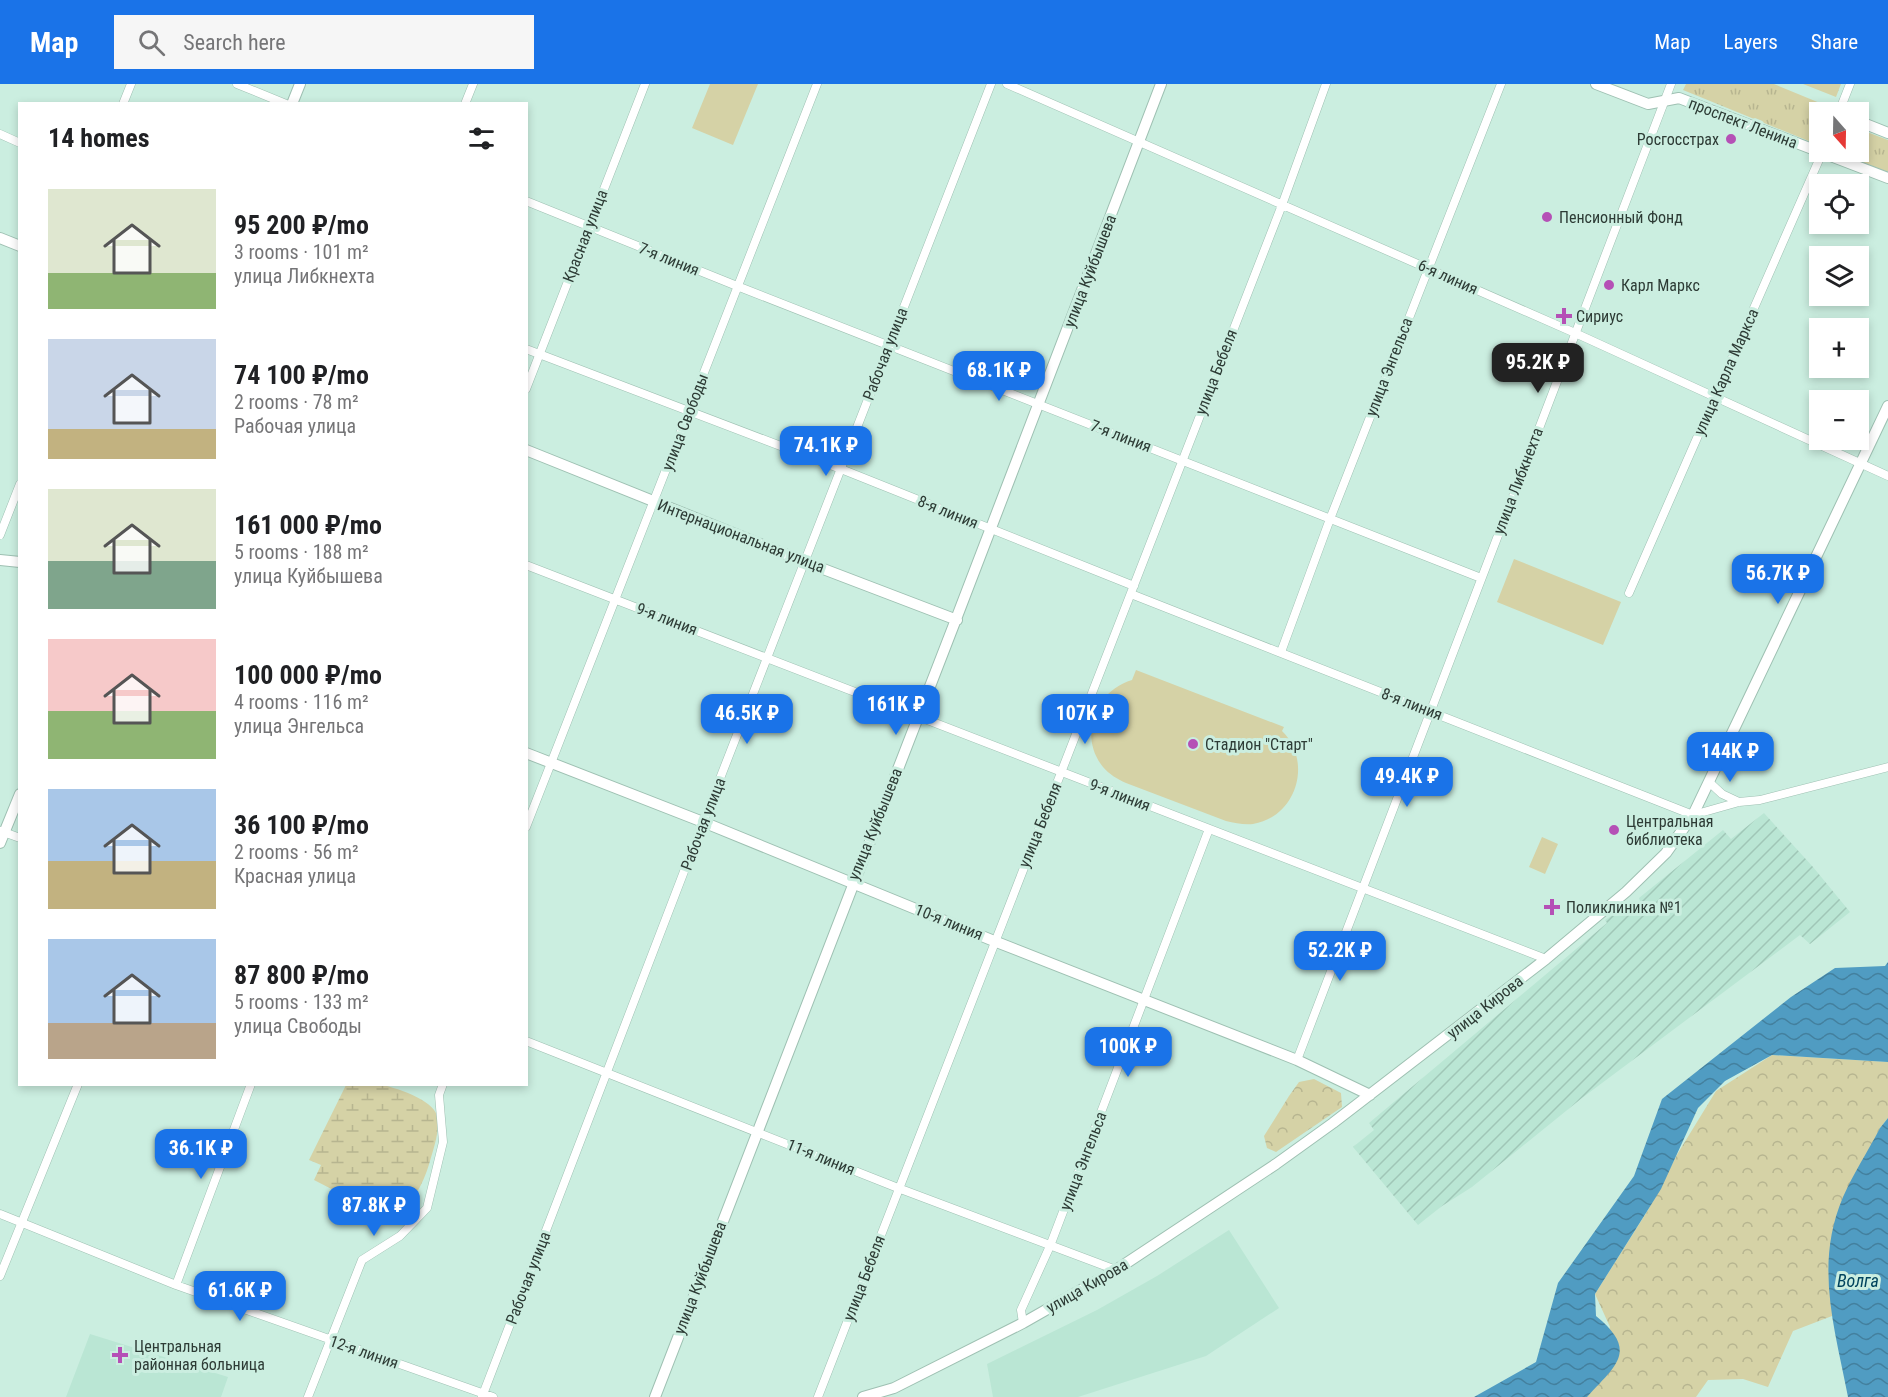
<!DOCTYPE html>
<meta charset="utf-8">
<style>
:root{--surface:#fff;--page:#f6f6f6;--text:#202124;--muted:#757577;--accent:#1a73e8}
body{margin:0;font-family:"Roboto Condensed",sans-serif;background:var(--page);color:var(--text);height:100vh;display:flex;flex-direction:column;font-size:22px;white-space:nowrap}
*{box-sizing:border-box;margin:0}
p{font-size:20px;color:var(--muted)}
.icon{flex:none;width:33px;height:33px;fill:none;stroke:currentColor;stroke-width:2;stroke-linecap:round;stroke-linejoin:round}
.map{position:relative;flex:1;overflow:hidden}
.panel{position:absolute;left:18px;top:18px;width:510px;height:984px;display:flex;flex-direction:column;background:var(--surface);border-radius:0px;box-shadow:0 3px 9px #0003}
.panel>*{flex:none}
.needle{width:39px;rotate:160deg}
.controls{position:absolute;left:1809px;top:18px;display:grid;gap:12px}
.controls a{display:grid;place-items:center;width:60px;height:60px;border-radius:0px;background:var(--surface);box-shadow:0 3px 9px #0003;font-size:30px}
.price{position:absolute;translate:-50% -51px;padding:0 14px;border-radius:12px;background:var(--accent);color:#fff;font-size:20px;line-height:39px;filter:drop-shadow(0 2px 3px #0008)}
.price::after{content:'';position:absolute;left:50%;top:36px;width:18px;height:14px;margin-left:-9px;background:inherit;clip-path:polygon(0 0,100% 0,50% 100%)}
.price.current{background:#222;color:#fff}
ul{padding:0;list-style:none}
li{display:flex;align-items:center;gap:18px;height:150px;padding:0 30px}
li span{display:grid;place-items:center;flex:none;width:168px;height:120px;border-radius:0px;color:#555}
li>.icon{margin-inline-start:auto}
span .icon{width:72px;height:72px;fill:#fffc;stroke-width:1}
li b{font-size:26px}
h2{display:flex;justify-content:space-between;align-items:center;height:72px;padding:0 30px;font-size:26px}
header{display:flex;align-items:center;gap:36px;box-sizing:border-box;height:84px;padding:0 30px;background:var(--accent);color:#fff}
header strong{font-size:28px}
nav{display:flex;gap:33px;margin-inline-start:auto;font-size:21px}
.search{width:420px;height:54px;background:var(--page);display:flex;align-items:center;gap:15px;box-sizing:border-box;padding:0 21px;border-radius:0px;color:var(--muted);font-size:22px}
.map>svg:first-child{display:block}
.built{fill:#bae6d4}
.industrial{fill:url(#industrial-furrows)}
.forest{fill:url(#forest-crowns)}
.wetland{fill:url(#wetland-marsh)}
.park{fill:url(#park-tufts)}
.garden{fill:#d5d2a6}
.water{fill:url(#water-waves)}
.lines{fill:none;stroke-linecap:round;stroke-linejoin:round}
.street-casing{stroke:#9ec0b2;stroke-width:9}
.secondary-casing{stroke:#9ec0b2;stroke-width:12}
.street{stroke:#fff;stroke-width:8}
.secondary{stroke:#fff;stroke-width:10}
.poi-dot{fill:#b550b6;stroke:#cbeee0;stroke-width:2}
.labels{text-anchor:middle;dominant-baseline:central;stroke-width:6;stroke-linejoin:round;paint-order:stroke}
.street-label{font-size:16px;fill:#2d3b35;stroke:#cbeee0}
.poi-label{font-size:16px;fill:#2d3b35;stroke:#cbeee0;text-anchor:start}
.water-label{font-size:18px;font-style:italic;fill:#00435d;stroke:#cbeee0}
</style>
<header>
<strong>Map</strong>
<div class="search"><svg class="icon" aria-label="search" viewBox="0 0 24 24"><circle cx="10" cy="10" r="6"/><path d="M15 15l6 6"/></svg>Search here</div>
<nav><a>Map</a><a>Layers</a><a>Share</a></nav>
</header>
<div class="map">
<svg width="1888" height="1313" viewBox="0 0 1888 1313">
<defs>
<pattern id="industrial-furrows" width="10" height="10" patternUnits="userSpaceOnUse" patternTransform="scale(1.5)"><rect width="10" height="10" fill="#bae6d4"/><path d="M-1 1l2-2M0 10L10 0M9 11l2-2" fill="none" stroke="#a0c6b7"/></pattern>
<pattern id="forest-crowns" width="20" height="18" patternUnits="userSpaceOnUse" patternTransform="scale(1.5)"><rect width="20" height="18" fill="#d5d2a6"/><path d="M2 6a3 3 0 1 1 6 0M12 15a3 3 0 1 1 6 0" fill="none" stroke="#b7b590"/></pattern>
<pattern id="wetland-marsh" width="20" height="14" patternUnits="userSpaceOnUse" patternTransform="scale(1.5)"><rect width="20" height="14" fill="#d5d2a6"/><path d="M1 5h8M5 5V1M11 12h8M15 12V8" fill="none" stroke="#b7b590"/></pattern>
<pattern id="park-tufts" width="24" height="20" patternUnits="userSpaceOnUse" patternTransform="scale(1.5)"><rect width="24" height="20" fill="#d5d2a6"/><path d="M3 7l-1-3M5 7V3M7 7l1-3M15 17l-1-3M17 17v-4M19 17l1-3" fill="none" stroke="#b7b590"/></pattern>
<pattern id="water-waves" width="16" height="10" patternUnits="userSpaceOnUse" patternTransform="scale(1.5)"><rect width="16" height="10" fill="#509cc2"/><path d="M0 5q4-4 8 0t8 0" fill="none" stroke="#43809e"/></pattern>
</defs>
<rect width="100%" height="100%" fill="#cbeee0"/>
<!-- built -->
<path class="built" d="M1229 1146 1279 1224 1206 1272 1078 1313H993L987 1280 1097 1226 1157 1192Z
M90 1250 228 1293 221 1313H66Z"/>
<!-- industrial -->
<path class="industrial" d="M1764 729 1813 783 1850 828 1810 860 1800 851 1582 1014 1472 1103 1442 1122 1418 1141 1353 1063 1374 1046 1369 1039 1607 839 1605 836 1614 830 1616 832 1627 823H1632L1640 817 1639 814 1723 746 1731 755Z"/>
<!-- forest -->
<path class="forest" d="M1772 971 1888 978V1034L1880 1044 1832 1150V1232L1793 1247 1768 1303 1743 1295 1708 1296 1696 1313H1582L1610 1243 1595 1210 1648 1126 1678 1069 1716 1007Z
M1314 995 1341 1009 1342 1023 1276 1068 1267 1064 1264 1052 1289 1012 1299 998Z"/>
<!-- wetland -->
<path class="wetland" d="M346 1001C356 1000 368 999 378 1000 394 1003 433 1015 437 1032 440 1047 434 1063 430 1077 422 1104 413 1120 388 1134L314 1096 321 1081 309 1076Z"/>
<!-- park -->
<path class="park" d="M1686 0H1774L1832 24 1830 28H1820L1819 53 1816 60 1683 6Z
M1803 0H1841L1836 13Z
M1859 45 1888 56V88L1838 69 1858 68Z"/>
<!-- garden -->
<path class="garden" d="M710 0H758L733 61 692 44Z
M1514 475 1621 518 1603 561 1497 518Z
M1136 586 1284 643 1282 647C1313 677 1297 733 1253 740 1244 741 1235 739 1226 737L1126 699C1117 695 1109 690 1103 683 1078 652 1095 607 1132 596Z
M1542 753 1558 760 1545 790 1529 783Z"/>
<!-- water -->
<path class="water" d="M1888 878V978L1772 971 1725 997 1698 1024 1661 1105 1595 1210 1596 1232C1639 1267 1616 1281 1587 1313H1474L1536 1278 1558 1199 1634 1092 1662 1015 1791 913 1835 884 1885 882Z
M1888 1034V1313H1848C1835 1245 1814 1181 1843 1113 1853 1090 1868 1067 1880 1044Z"/>
<g class="lines">
<!-- street casing -->
<g class="street-casing">
<path id="street" d="M237 0 286 20
M1007 0 1575 249 1888 392
M123 20 131 0
M465 20 473 0
M1839 28 1850 0
M0 50 20 59
M526 117 737 202 1481 494
M526 265 841 385 1134 502
M526 305 645 0
M0 451 20 400
M526 481 1546 875
M1629 509 1822 69
M1131 510 1693 731 1739 718 1760 716 1888 683
M1281 568 1330 435 1501 0
M1709 698 1722 710 1739 718
M526 743 817 0
M1 747 20 754
M526 957 898 1104 1116 1186
M1297 976 1671 0
M0 1130 176 1201 493 1313
M0 1192 78 1000
M176 1201 251 1000
M1023 1239 1021 1226 1050 1162 1209 745
M308 1313 362 1176 400 1152 427 1124 443 1058 439 1011 443 1000
M482 1313 703 738 991 0
M818 1313 1282 121 1326 0"/>
</g>
<!-- secondary casing -->
<g class="secondary-casing">
<path id="secondary" d="M1596 0 1648 20 1679 14 1888 94
M292 20 300 0
M1858 37 1888 49
M0 154 20 162
M526 366 805 478 957 536
M0 476 20 478
M526 669 703 738 994 857 1297 976 1370 1011
M0 759 20 710
M655 1313C822 875 996 439 1161 0
M863 1313 894 1304 1023 1239 1116 1186 1276 1080 1333 1039 1546 875 1626 808 1666 769 1693 731 1888 322"/>
</g>
<!-- street -->
<use href="#street" class="street"/>
<!-- secondary -->
<use href="#secondary" class="secondary"/>
</g>
<!-- markers -->
<g class="poi-dot">
<circle cx="1731" cy="55" r="6"/>
<circle cx="1547" cy="133" r="6"/>
<circle cx="1609" cy="201" r="6"/>
<path d="M1561 223h6v6h6v6h-6v6h-6v-6h-6v-6h6z"/>
<circle cx="1193" cy="660" r="6"/>
<circle cx="1614" cy="746" r="6"/>
<path d="M1549 814h6v6h6v6h-6v6h-6v-6h-6v-6h6z"/>
<path d="M117 1262h6v6h6v6h-6v6h-6v-6h-6v-6h6z"/>
</g>
<g class="labels">
<!-- street labels -->
<g class="street-label">
<text transform="translate(1743 39) rotate(21)">проспект Ленина</text>
<text transform="translate(585 152) rotate(-69)">Красная улица</text>
<text transform="translate(669 175) rotate(22)">7-я линия</text>
<text transform="translate(1090 187) rotate(-69)">улица Куйбышева</text>
<text transform="translate(1448 193) rotate(24)">6-я линия</text>
<text transform="translate(885 270) rotate(-69)">Рабочая улица</text>
<text transform="translate(1389 283) rotate(-69)">улица Энгельса</text>
<text transform="translate(1216 288) rotate(-69)">улица Бебеля</text>
<text transform="translate(1726 288) rotate(-66)">улица Карла Маркса</text>
<text transform="translate(685 338) rotate(-69)">улица Свободы</text>
<text transform="translate(1121 352) rotate(21)">7-я линия</text>
<text transform="translate(1518 397) rotate(-69)">улица Либкнехта</text>
<text transform="translate(948 428) rotate(22)">8-я линия</text>
<text transform="translate(741 452) rotate(21)">Интернациональная улица</text>
<text transform="translate(667 535) rotate(21)">9-я линия</text>
<text transform="translate(1412 620) rotate(21)">8-я линия</text>
<text transform="translate(1120 711) rotate(21)">9-я линия</text>
<text transform="translate(703 740) rotate(-69)">Рабочая улица</text>
<text transform="translate(875 740) rotate(-68)">улица Куйбышева</text>
<text transform="translate(1040 741) rotate(-68)">улица Бебеля</text>
<text transform="translate(949 838) rotate(22)">10-я линия</text>
<text transform="translate(1485 923) rotate(-38)">улица Кирова</text>
<text transform="translate(821 1073) rotate(22)">11-я линия</text>
<text transform="translate(1083 1077) rotate(-69)">улица Энгельса</text>
<text transform="translate(528 1194) rotate(-69)">Рабочая улица</text>
<text transform="translate(700 1194) rotate(-69)">улица Куйбышева</text>
<text transform="translate(864 1194) rotate(-69)">улица Бебеля</text>
<text transform="translate(1087 1202) rotate(-30)">улица Кирова</text>
<text transform="translate(364 1268) rotate(19)">12-я линия</text>
</g>
<!-- poi labels -->
<g class="poi-label">
<text x="1719" y="55" text-anchor="end">Росгосстрах</text>
<text x="1559" y="133">Пенсионный Фонд</text>
<text x="1621" y="201">Карл Маркс</text>
<text x="1576" y="232">Сириус</text>
<text x="1205" y="660">Стадион "Старт"</text>
<text x="1626" y="737">Центральная<tspan x="1626" dy="18">библиотека</tspan></text>
<text x="1566" y="823">Поликлиника №1</text>
<text x="134" y="1262">Центральная<tspan x="134" dy="18">районная больница</tspan></text>
</g>
<!-- water labels -->
<g class="water-label">
<text x="1858" y="1196">Волга</text>
</g>
</g>
</svg>
<div class="controls">
<a><svg class="needle" viewBox="-14 -14 28 28"><path d="M0-13l5 13h-10z" fill="#e53935"/><path d="M0 13l5-13h-10z" fill="#757577"/></svg></a>
<a><svg class="icon" aria-label="locate" viewBox="0 0 24 24"><circle cx="12" cy="12" r="6"/><path d="M12 2v4M12 18v4M2 12h4M18 12h4"/></svg></a>
<a><svg class="icon" aria-label="layers" viewBox="0 0 24 24"><path d="M12 4l9 5-9 5-9-5zM3 14l9 5 9-5"/></svg></a>
<a>+</a>
<a>−</a>
</div>
<b class="price current" style="left:1538px;top:310px">95.2K ₽</b>
<b class="price" style="left:999px;top:318px">68.1K ₽</b>
<b class="price" style="left:826px;top:393px">74.1K ₽</b>
<b class="price" style="left:1778px;top:521px">56.7K ₽</b>
<b class="price" style="left:896px;top:652px">161K ₽</b>
<b class="price" style="left:747px;top:661px">46.5K ₽</b>
<b class="price" style="left:1085px;top:661px">107K ₽</b>
<b class="price" style="left:1730px;top:699px">144K ₽</b>
<b class="price" style="left:1407px;top:724px">49.4K ₽</b>
<b class="price" style="left:1340px;top:898px">52.2K ₽</b>
<b class="price" style="left:1128px;top:994px">100K ₽</b>
<b class="price" style="left:201px;top:1096px">36.1K ₽</b>
<b class="price" style="left:374px;top:1153px">87.8K ₽</b>
<b class="price" style="left:240px;top:1238px">61.6K ₽</b>
<section class="panel">
<h2>14 homes<svg class="icon" aria-label="filters" viewBox="0 0 24 24"><path d="M4 7h16M4 17h16"/><circle cx="9" cy="7" r="2"/><circle cx="15" cy="17" r="2"/></svg></h2>
<ul>
<li><span style="background:linear-gradient(#dfe7d0 70%,#8fb573 0)"><svg class="icon" aria-label="home" viewBox="0 0 24 24"><path d="M3 11l9-7 9 7M6 9v11h12V9"/></svg></span><div><b>95 200 ₽/mo</b><p>3 rooms · 101 m²</p><p>улица Либкнехта</p></div></li>
<li><span style="background:linear-gradient(#c9d6e8 75%,#c2b280 0)"><svg class="icon" aria-label="home" viewBox="0 0 24 24"><path d="M3 11l9-7 9 7M6 9v11h12V9"/></svg></span><div><b>74 100 ₽/mo</b><p>2 rooms · 78 m²</p><p>Рабочая улица</p></div></li>
<li><span style="background:linear-gradient(#dfe7d0 60%,#7fa58c 0)"><svg class="icon" aria-label="home" viewBox="0 0 24 24"><path d="M3 11l9-7 9 7M6 9v11h12V9"/></svg></span><div><b>161 000 ₽/mo</b><p>5 rooms · 188 m²</p><p>улица Куйбышева</p></div></li>
<li><span style="background:linear-gradient(#f6c9c9 60%,#8fb573 0)"><svg class="icon" aria-label="home" viewBox="0 0 24 24"><path d="M3 11l9-7 9 7M6 9v11h12V9"/></svg></span><div><b>100 000 ₽/mo</b><p>4 rooms · 116 m²</p><p>улица Энгельса</p></div></li>
<li><span style="background:linear-gradient(#a9c7e8 60%,#c2b280 0)"><svg class="icon" aria-label="home" viewBox="0 0 24 24"><path d="M3 11l9-7 9 7M6 9v11h12V9"/></svg></span><div><b>36 100 ₽/mo</b><p>2 rooms · 56 m²</p><p>Красная улица</p></div></li>
<li><span style="background:linear-gradient(#a9c7e8 70%,#b9a48a 0)"><svg class="icon" aria-label="home" viewBox="0 0 24 24"><path d="M3 11l9-7 9 7M6 9v11h12V9"/></svg></span><div><b>87 800 ₽/mo</b><p>5 rooms · 133 m²</p><p>улица Свободы</p></div></li>
</ul>
</section>
</div>
